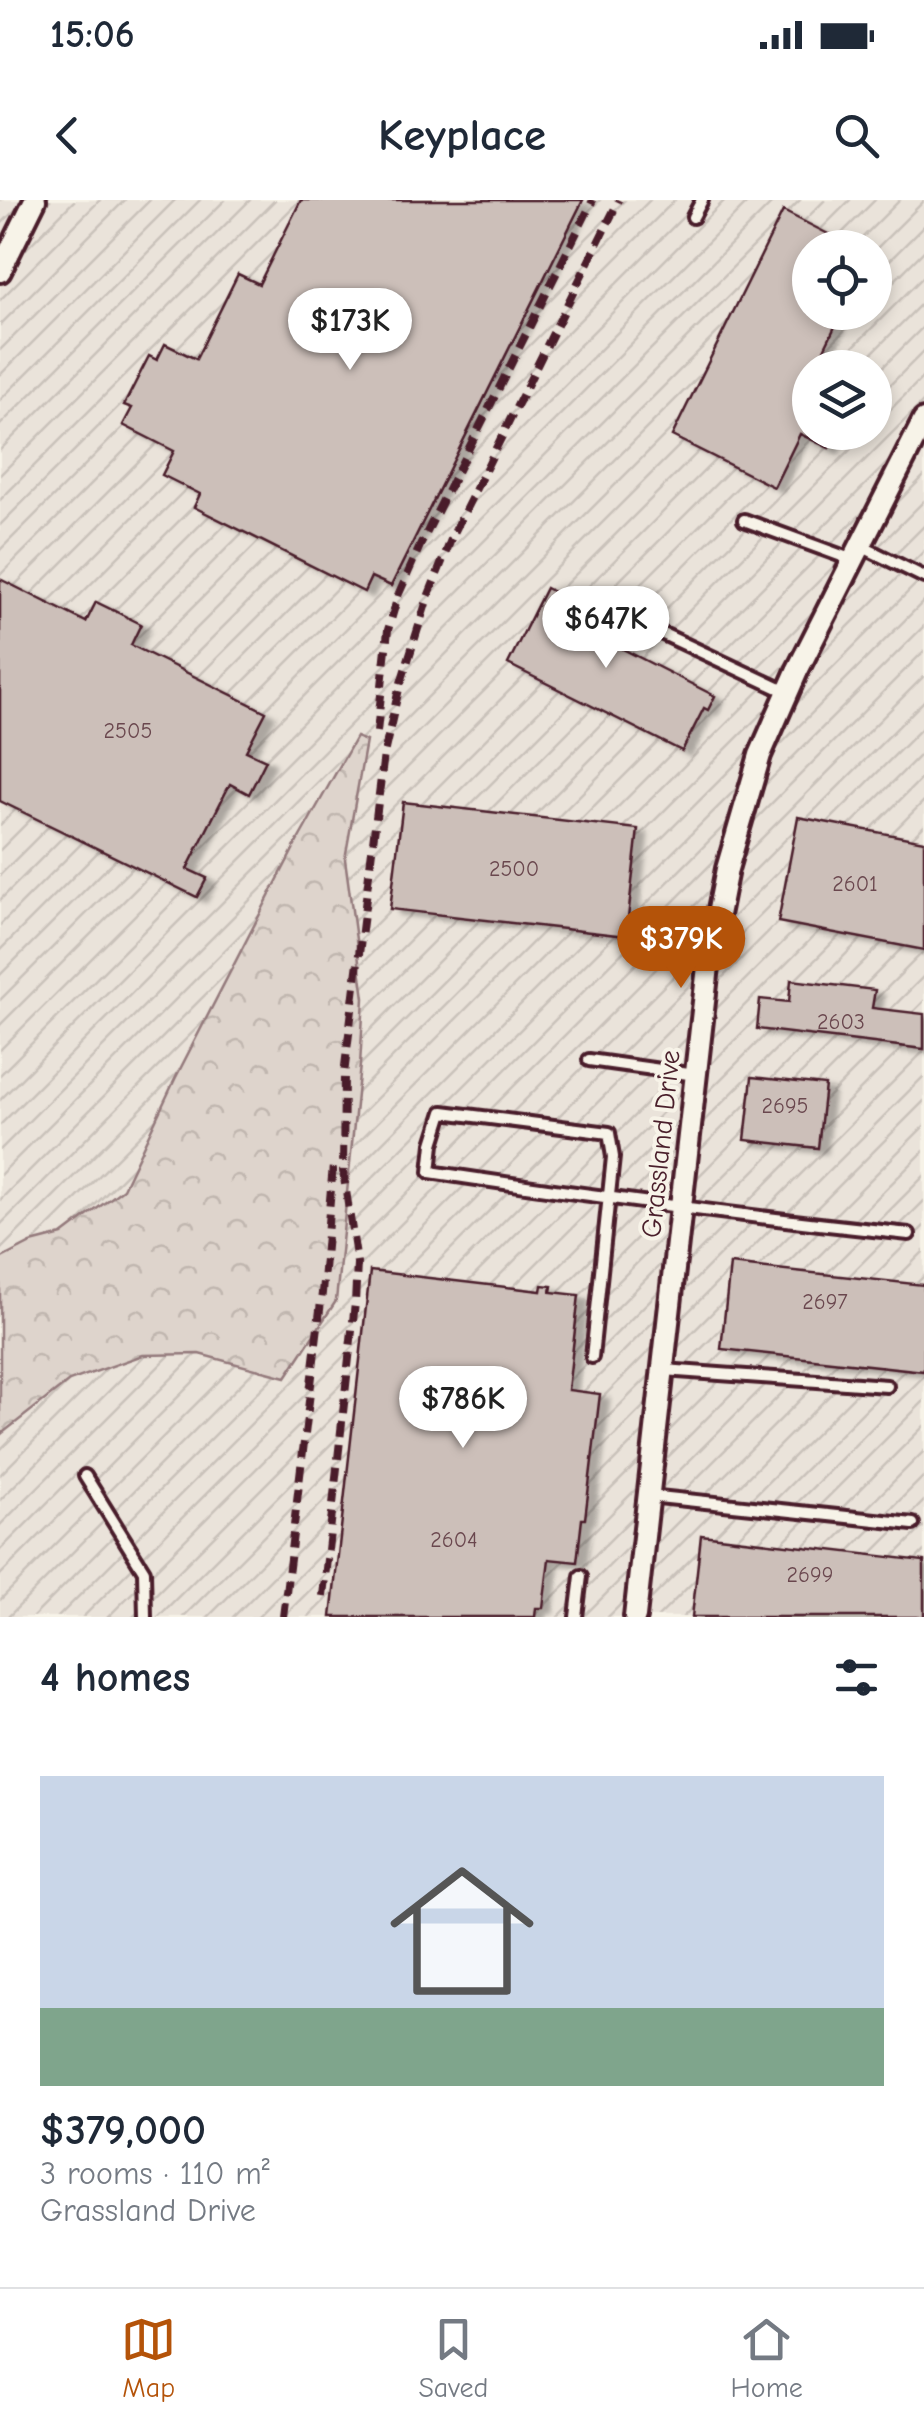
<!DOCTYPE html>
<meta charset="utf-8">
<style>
:root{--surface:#fff;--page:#f2f2f3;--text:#1f2937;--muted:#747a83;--line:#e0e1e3;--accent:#b45309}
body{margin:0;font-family:"Comic Neue",sans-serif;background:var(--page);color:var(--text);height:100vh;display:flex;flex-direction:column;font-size:38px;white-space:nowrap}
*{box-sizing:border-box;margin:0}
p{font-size:32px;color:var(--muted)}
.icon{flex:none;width:55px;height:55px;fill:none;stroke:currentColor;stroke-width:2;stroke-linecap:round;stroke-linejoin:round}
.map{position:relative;height:1417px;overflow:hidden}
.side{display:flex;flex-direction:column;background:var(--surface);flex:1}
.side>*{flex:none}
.controls{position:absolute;left:792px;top:30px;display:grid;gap:20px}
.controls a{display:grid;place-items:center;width:100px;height:100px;border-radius:50%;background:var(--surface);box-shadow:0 5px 15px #0003;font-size:50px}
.price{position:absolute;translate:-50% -85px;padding:0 22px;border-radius:35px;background:#fff;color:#222;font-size:32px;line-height:65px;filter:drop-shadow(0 2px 5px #0008)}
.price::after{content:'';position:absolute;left:50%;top:60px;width:30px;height:22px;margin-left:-15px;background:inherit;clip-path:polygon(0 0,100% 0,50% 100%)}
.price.selected{background:var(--accent);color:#fff}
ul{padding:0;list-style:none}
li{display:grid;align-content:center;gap:20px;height:530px;padding:0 40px}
li span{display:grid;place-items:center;height:310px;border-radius:0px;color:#555}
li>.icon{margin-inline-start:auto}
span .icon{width:180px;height:180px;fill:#fffc;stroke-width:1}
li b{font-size:42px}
h2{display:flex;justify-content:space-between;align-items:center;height:120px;padding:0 40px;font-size:42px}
.status{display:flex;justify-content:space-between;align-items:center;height:70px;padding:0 50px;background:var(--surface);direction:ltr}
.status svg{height:28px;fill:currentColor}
header{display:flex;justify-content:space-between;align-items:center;height:130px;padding:0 40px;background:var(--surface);font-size:45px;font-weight:700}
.dock{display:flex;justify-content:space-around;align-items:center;height:140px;border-top:2px solid var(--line);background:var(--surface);font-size:28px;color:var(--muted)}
.dock a{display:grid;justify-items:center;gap:5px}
.dock .selected{color:var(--accent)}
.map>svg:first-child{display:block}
.industrial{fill:url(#industrial-furrows);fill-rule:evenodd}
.forest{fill:url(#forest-crowns);stroke:#947a7c;stroke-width:2.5}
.building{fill:#ccbfb9;stroke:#4a1f2b;stroke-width:2.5;filter:url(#shadow)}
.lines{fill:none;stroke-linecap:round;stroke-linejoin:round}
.lane-casing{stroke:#4a1f2b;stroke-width:18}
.street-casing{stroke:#4a1f2b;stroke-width:28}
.lane{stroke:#f7f3e8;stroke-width:10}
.street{stroke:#f7f3e8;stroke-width:20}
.rail{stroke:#4a1f2b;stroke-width:8;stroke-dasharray:15 8;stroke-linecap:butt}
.labels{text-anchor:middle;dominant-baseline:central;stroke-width:8;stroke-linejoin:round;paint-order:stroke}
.number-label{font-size:22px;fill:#6a474e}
.street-label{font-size:28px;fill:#4a1f2b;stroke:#f7f3e8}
</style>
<div class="status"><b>15:06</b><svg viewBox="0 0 49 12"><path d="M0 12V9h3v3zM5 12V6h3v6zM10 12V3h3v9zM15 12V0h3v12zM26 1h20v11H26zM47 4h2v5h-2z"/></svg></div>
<header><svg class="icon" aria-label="back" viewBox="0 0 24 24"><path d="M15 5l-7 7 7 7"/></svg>Keyplace<svg class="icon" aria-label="search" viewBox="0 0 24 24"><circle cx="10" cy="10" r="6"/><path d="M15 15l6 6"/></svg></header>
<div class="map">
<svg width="924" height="1417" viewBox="0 0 924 1417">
<defs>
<pattern id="industrial-furrows" width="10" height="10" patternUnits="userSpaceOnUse" patternTransform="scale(2.5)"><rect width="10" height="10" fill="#eae3da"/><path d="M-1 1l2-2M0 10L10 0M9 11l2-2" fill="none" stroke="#cac2bb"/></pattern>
<pattern id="forest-crowns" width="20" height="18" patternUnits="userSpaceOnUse" patternTransform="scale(2.5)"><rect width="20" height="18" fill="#ded4cc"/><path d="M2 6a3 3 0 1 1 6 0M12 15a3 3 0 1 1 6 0" fill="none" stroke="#c0b6af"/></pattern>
<filter id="shadow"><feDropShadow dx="9" dy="5" stdDeviation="2.5" flood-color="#0004"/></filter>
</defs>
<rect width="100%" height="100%" fill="#f7f3e8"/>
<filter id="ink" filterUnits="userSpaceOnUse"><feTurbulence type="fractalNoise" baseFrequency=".01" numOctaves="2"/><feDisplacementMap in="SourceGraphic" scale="20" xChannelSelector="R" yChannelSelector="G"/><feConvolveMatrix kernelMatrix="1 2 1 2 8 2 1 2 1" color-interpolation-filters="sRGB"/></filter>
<g filter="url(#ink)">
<!-- industrial -->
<path class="industrial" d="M0 0H924V1417H0ZM810 48H875V112H810ZM810 168H875V232H810Z"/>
<!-- forest -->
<path class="forest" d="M356 537 366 541 345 659 364 798 360 865 336 1101 286 1177 199 1154 143 1155 69 1181 0 1235V1059L31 1043 62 1035 123 989 175 879 297 642Z"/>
<!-- building -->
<path class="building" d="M301 0H583L391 386 371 377 364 392 194 307 200 294 162 275 174 251 123 225 132 208 124 205 149 156 157 160 165 144 196 159 238 74 259 84Z
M783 11 856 48H810V112H842L815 168H810V178L802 195 810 199V232H836L829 248 800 234 774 287 672 236Z
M0 379 86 422 96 402 141 424 131 445 266 512 246 551 266 560 249 594 230 584 187 669 207 678 197 697 0 601Z
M546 388 624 427 615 445 715 496 708 510 704 508 682 551 508 464Z
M403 602 638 629 626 736 390 709Z
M798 617 924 641V750L778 722Z
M791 780 875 790 872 808 924 814V849L757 829 760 799 789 802Z
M752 877 825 885 818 948 745 940Z
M730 1064 924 1085V1171L721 1149Z
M370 1071 541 1091 542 1085 552 1086 551 1092 579 1095 568 1190 600 1194 585 1319H582L577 1362 549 1359 543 1408H536L535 1417H331Z
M701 1335 924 1361V1417H692Z"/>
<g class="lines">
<!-- lane casing -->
<g class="lane-casing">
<path id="lane" d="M693 17 702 0
M744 320 853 360
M861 346 924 377
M661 433 787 492
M589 860 696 875
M592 1157 613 957 609 933 443 912 433 944 430 972C589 996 749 1017 909 1034
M664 1170 887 1186
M85 1276 144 1371 145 1417
M649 1296 913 1324
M576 1417 581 1376"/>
</g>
<!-- street casing -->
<g class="street-casing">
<path id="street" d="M0 71 35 0
M635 1417 708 766 727 669 760 555 797 471 924 220"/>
</g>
<!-- lane -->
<use href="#lane" class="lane"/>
<!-- street -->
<use href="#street" class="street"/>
<!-- rail -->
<path class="rail" d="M377 532 388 430 398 396 420 346 593 0
M323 1396 355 1103 357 1063 343 971 344 874 384 554 399 489 428 397 452 337 619 0
M283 1417 322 1093 333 965"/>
</g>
</g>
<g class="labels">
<!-- number labels -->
<g class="number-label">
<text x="128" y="531">2505</text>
<text x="514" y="669">2500</text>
<text x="855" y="684">2601</text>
<text x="841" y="822">2603</text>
<text x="785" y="906">2695</text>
<text x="825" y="1102">2697</text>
<text x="454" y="1340">2604</text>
<text x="810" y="1375">2699</text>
</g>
<!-- street labels -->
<g class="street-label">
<text transform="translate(661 944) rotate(-84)">Grassland Drive</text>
</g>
</g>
</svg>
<div class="controls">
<a><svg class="icon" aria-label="locate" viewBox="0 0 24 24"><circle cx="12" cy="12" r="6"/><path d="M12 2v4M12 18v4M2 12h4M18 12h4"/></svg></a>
<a><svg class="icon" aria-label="layers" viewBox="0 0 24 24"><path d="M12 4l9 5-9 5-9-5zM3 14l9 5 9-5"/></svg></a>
</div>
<b class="price" style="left:350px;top:173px">$173K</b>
<b class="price" style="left:606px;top:471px">$647K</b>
<b class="price selected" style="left:681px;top:791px">$379K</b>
<b class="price" style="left:463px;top:1251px">$786K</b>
</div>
<section class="side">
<h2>4 homes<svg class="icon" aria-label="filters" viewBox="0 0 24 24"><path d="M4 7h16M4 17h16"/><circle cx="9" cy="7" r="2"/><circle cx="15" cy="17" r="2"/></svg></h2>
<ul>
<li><span style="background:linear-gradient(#c9d6e8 75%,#7fa58c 0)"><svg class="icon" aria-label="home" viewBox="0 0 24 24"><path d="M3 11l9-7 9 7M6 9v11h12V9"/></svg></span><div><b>$379,000</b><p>3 rooms · 110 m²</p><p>Grassland Drive</p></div></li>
</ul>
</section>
<nav class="dock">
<a class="selected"><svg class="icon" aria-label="map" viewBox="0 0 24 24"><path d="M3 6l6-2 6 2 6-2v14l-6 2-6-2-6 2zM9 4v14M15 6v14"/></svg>Map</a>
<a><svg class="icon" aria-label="saved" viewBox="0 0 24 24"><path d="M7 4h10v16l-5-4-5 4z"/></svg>Saved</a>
<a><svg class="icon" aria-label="home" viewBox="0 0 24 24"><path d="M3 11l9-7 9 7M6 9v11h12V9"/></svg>Home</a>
</nav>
